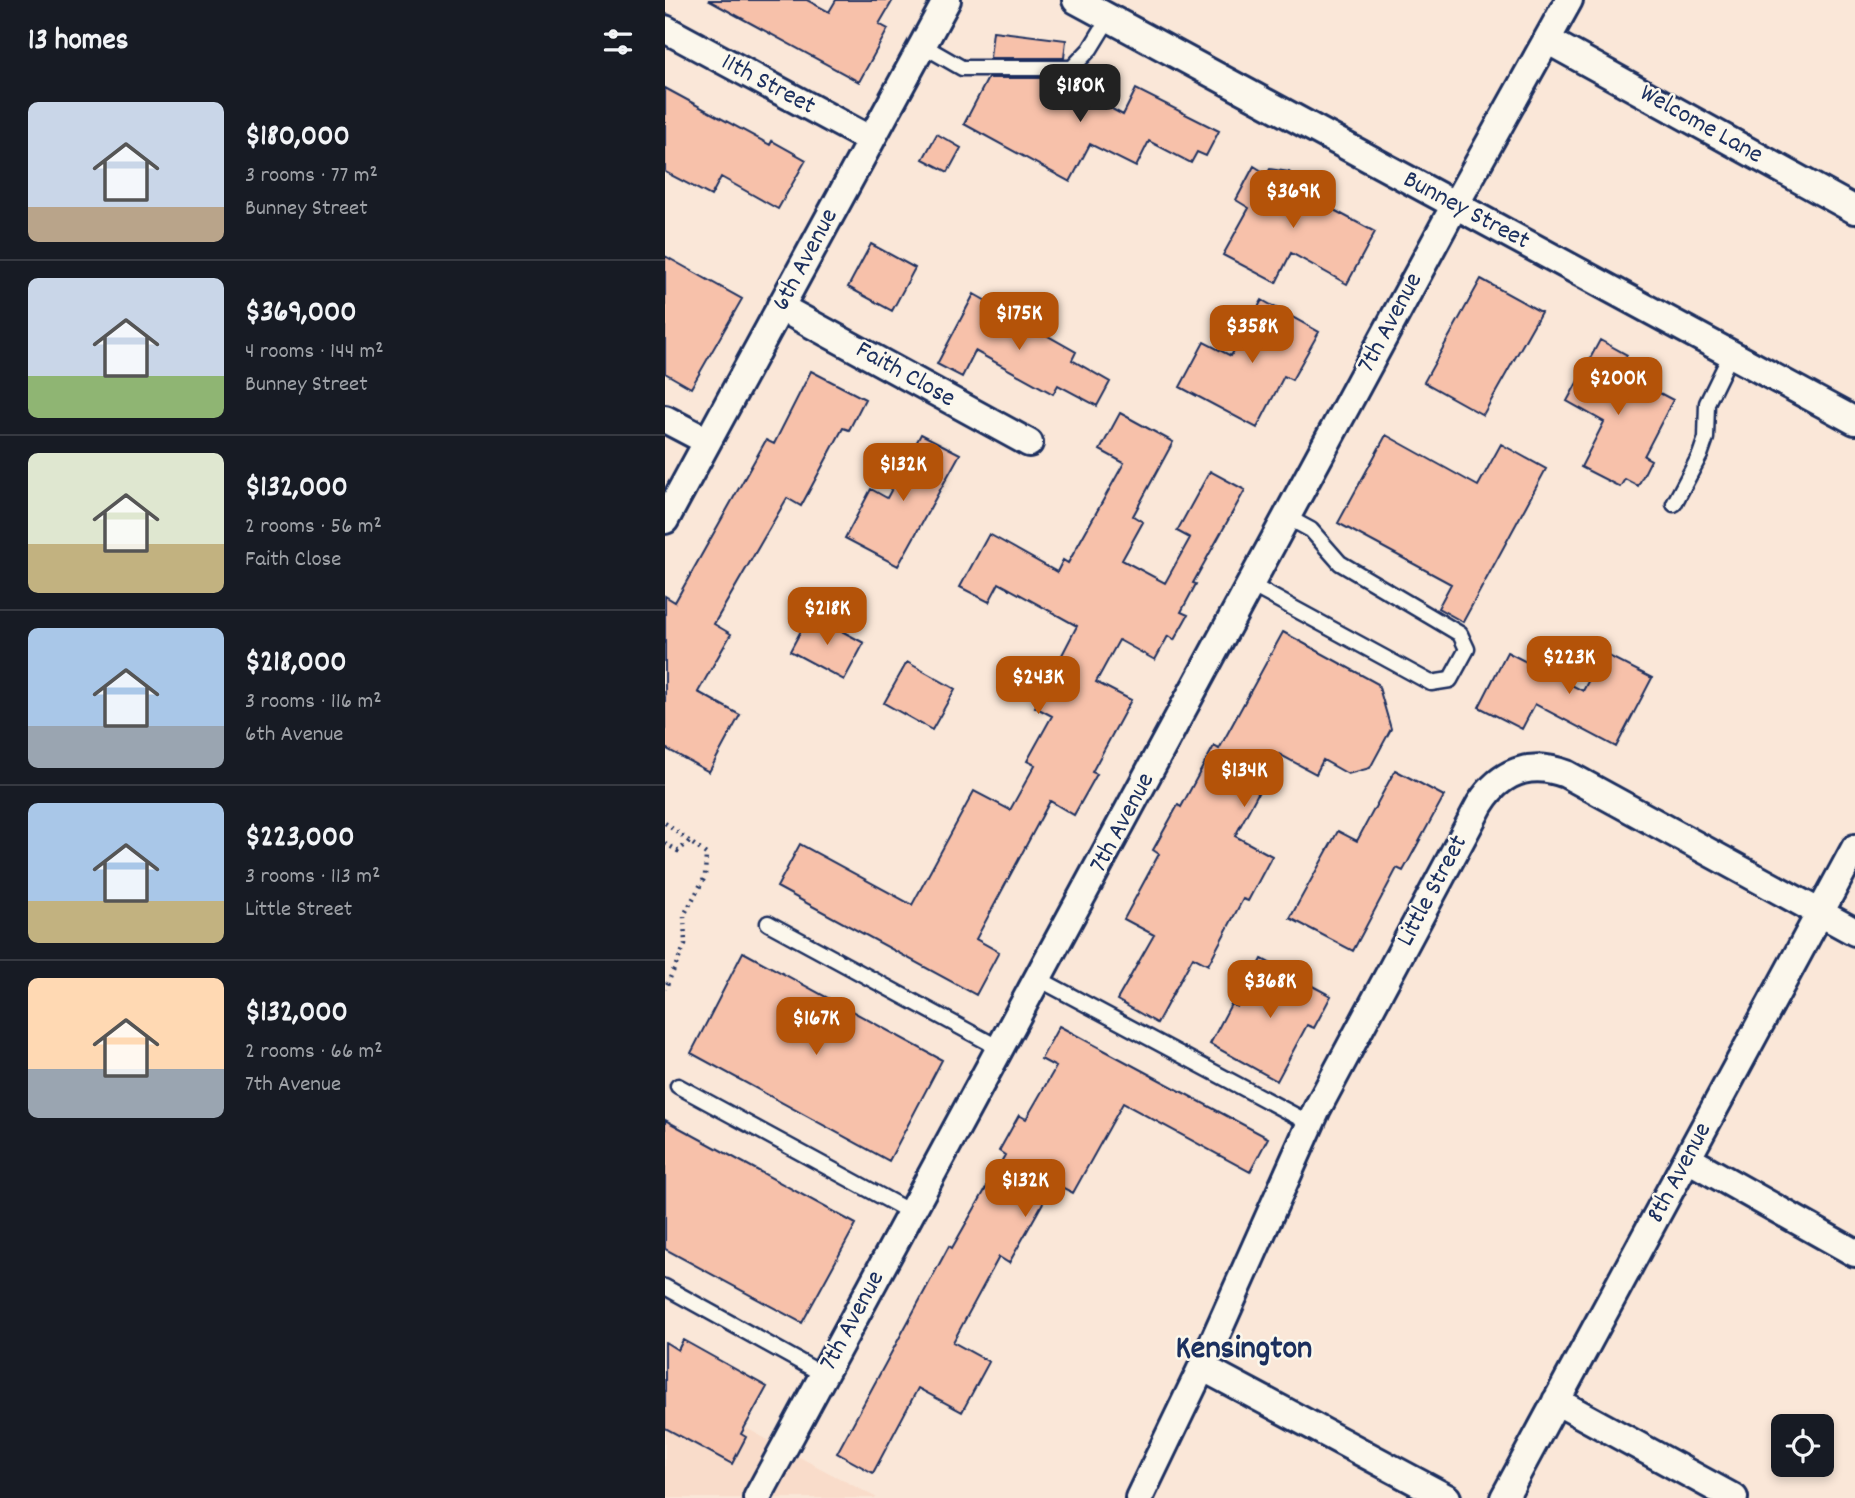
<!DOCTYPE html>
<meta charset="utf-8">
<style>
:root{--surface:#171b24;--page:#242831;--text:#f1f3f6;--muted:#9ea1a6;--line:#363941;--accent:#b45309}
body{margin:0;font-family:Dekko,sans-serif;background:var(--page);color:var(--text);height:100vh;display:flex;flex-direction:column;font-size:26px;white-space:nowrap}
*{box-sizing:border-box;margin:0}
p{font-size:23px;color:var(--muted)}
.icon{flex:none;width:38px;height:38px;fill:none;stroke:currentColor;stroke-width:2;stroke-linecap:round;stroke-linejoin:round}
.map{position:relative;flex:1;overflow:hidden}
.side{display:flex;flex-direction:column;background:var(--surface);width:665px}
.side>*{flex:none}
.tools{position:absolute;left:1106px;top:1414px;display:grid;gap:14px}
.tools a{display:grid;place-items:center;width:63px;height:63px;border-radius:10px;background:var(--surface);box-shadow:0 4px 10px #0003;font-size:35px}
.price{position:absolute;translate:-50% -60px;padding:0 16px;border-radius:14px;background:var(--accent);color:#fff;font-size:23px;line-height:46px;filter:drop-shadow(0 2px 4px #0008)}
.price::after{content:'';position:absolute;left:50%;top:42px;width:21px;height:16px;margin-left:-10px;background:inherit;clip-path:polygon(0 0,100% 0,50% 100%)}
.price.selected{background:#222;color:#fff}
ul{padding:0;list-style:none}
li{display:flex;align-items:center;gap:21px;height:175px;padding:0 28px}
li+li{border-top:2px solid var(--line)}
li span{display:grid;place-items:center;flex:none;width:196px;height:140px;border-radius:10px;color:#555}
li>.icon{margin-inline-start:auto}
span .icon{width:84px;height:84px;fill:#fffc;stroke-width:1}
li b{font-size:30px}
h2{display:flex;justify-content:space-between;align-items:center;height:84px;padding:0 28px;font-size:30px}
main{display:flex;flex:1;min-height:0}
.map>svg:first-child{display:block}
.built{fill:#f9dcca}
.building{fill:#f7c1aa;stroke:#1b2f5e;stroke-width:2}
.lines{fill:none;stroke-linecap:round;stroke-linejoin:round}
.lane-casing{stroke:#1b2f5e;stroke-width:19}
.street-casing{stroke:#1b2f5e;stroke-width:32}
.path{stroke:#1b2f5e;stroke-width:4.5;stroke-dasharray:2 5;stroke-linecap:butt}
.lane{stroke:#fbf7ec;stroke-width:14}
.street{stroke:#fbf7ec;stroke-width:26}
.labels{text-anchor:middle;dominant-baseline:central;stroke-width:5;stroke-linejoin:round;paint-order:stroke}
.street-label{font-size:26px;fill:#1b2f5e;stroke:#fbf7ec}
.district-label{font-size:33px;font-weight:bold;fill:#1b2f5e;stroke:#fbf7ec}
</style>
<main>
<section class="side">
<h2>13 homes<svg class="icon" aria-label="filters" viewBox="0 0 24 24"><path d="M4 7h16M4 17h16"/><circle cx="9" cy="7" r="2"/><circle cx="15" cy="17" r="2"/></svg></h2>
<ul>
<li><span style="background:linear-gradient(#c9d6e8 75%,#b9a48a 0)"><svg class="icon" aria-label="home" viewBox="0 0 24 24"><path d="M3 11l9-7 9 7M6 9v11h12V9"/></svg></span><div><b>$180,000</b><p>3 rooms · 77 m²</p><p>Bunney Street</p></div></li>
<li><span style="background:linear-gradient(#c9d6e8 70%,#8fb573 0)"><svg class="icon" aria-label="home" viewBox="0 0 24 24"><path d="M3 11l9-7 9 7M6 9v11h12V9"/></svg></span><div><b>$369,000</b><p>4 rooms · 144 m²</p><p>Bunney Street</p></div></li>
<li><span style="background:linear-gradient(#dfe7d0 65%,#c2b280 0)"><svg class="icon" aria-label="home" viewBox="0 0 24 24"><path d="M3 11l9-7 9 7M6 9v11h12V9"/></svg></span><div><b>$132,000</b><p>2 rooms · 56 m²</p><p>Faith Close</p></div></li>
<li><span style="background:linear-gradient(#a9c7e8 70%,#9aa5b1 0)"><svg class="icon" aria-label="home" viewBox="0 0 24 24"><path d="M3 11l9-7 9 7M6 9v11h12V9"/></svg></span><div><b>$218,000</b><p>3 rooms · 116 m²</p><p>6th Avenue</p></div></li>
<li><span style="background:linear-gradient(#a9c7e8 70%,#c2b280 0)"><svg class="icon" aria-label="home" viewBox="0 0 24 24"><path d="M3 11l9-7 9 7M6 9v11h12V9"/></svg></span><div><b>$223,000</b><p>3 rooms · 113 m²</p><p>Little Street</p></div></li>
<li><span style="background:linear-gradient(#ffd9b3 65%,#9aa5b1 0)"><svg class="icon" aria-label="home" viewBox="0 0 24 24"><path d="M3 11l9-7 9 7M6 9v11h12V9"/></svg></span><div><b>$132,000</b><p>2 rooms · 66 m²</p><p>7th Avenue</p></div></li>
</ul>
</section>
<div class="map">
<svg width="1190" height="1498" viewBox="0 0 1190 1498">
<rect width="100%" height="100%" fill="#fae7d8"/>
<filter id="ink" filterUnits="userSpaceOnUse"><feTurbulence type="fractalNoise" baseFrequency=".0143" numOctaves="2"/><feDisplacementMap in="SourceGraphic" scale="14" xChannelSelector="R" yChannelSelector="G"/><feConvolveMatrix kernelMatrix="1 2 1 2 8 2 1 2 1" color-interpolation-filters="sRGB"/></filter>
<g filter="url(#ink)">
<!-- built -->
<path class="built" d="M0 1383 119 1449 212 1498H0Z"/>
<!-- building -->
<path class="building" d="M43 0H142L164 12 171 0H228L214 24 223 29 194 82Z
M328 31 401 40 399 58H325Z
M323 78H396V81L458 115 471 89 554 131 541 156 532 152 526 163 484 141 471 167 425 144 405 182 299 124Z
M0 88 105 145 107 141 141 160 113 209 56 177 46 196 0 172Z
M272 134 296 148 283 172 258 159Z
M589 166 602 174 605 169 624 172 642 189 639 194 710 232 682 284 626 253 611 283 558 255 584 208 571 200Z
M206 244 250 268 227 311 183 287Z
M0 256 77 299 26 388 0 373Z
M816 279 876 312 818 415 759 382Z
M309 294 411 352 407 360 445 382 432 406 393 385 388 394 310 351 297 377 272 364Z
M597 300 654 332 627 380 619 376 592 428 515 387 539 342 566 356Z
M935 340 962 355 953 371 1008 400 979 456 986 460 973 486 960 479 955 487 916 467 939 422 902 401Z
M146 371 200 399 184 430 178 428 136 506 122 498 49 624 66 634 33 692 75 715 44 772 0 748V596L10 602 101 440 109 444Z
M455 413 508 442 468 516 478 522 457 560 500 583 525 538 512 531 545 471 580 490 528 583 531 584 516 612 523 615 509 640 503 636 490 660 454 640 431 682 466 700 427 772 432 774 409 815 385 801 311 939 334 952 311 995 112 887 135 844 247 905 309 791 345 810 370 765 362 761 387 716 370 707 412 626 334 583 324 602 295 587 324 534 392 572 398 560 403 563 459 463 435 450Z
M256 434 295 454 233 566 180 538 206 489 222 498Z
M721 435 813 486 836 444 881 469 798 622 773 608 786 584 673 523Z
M145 614 199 643 179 680 125 651Z
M618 632 713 684 726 729 705 768 683 774 658 760 651 774 614 754 570 836 607 856 583 901 578 899 543 965 528 957 492 1023 452 1000 489 935 459 919 494 854 488 850 513 805 516 807 549 746 554 749Z
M842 652 918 691 938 653 987 678 951 747 870 704 857 729 814 707Z
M242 662 290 689 267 730 219 703Z
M730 770 779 796 738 871 732 868 688 951 625 918 673 831 692 841Z
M78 952 277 1060 224 1161 26 1053Z
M597 959 666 996 649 1028 642 1025 612 1081 545 1044 566 1004 572 1007Z
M394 1026 603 1138 585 1172 458 1103 408 1193 389 1183 344 1263 334 1257 288 1342 324 1362 297 1412 253 1388 208 1473 172 1453 284 1246 287 1248 340 1155 334 1151 354 1115 361 1119 391 1067 376 1059Z
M0 1120 191 1224 137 1323 0 1249Z
M18 1340 102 1387 76 1434 81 1437 67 1464 0 1428V1342L13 1350Z"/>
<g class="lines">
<!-- lane casing -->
<g class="lane-casing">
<path id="lane" d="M257 45 297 68H407L425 49 444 18
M1009 504 1035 455 1041 438 1042 403 1066 354
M586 585 766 683 785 680 802 649 795 634 675 563 646 530 622 517
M103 923 336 1049
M374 979 646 1124
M13 1086 247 1213
M0 1287 159 1375"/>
</g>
<!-- street casing -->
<g class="street-casing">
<path id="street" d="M411 0 1190 421
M0 29 206 140
M882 40 1190 210
M115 307 364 443
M0 419 42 441
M0 520 282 0
M1023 1159 1190 1253
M537 1367 782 1498
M891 1401 1069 1498
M92 1498 790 205 904 0
M474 1498 537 1367 652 1109 815 804C835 772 865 760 901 774L1190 932
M839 1498 1190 848"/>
</g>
<!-- path -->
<path class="path" d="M0 823 41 854 40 877 19 915 20 945 0 989
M0 843 13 851 25 841"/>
<!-- lane -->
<use href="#lane" class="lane"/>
<!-- street -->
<use href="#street" class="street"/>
</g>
</g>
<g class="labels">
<!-- street labels -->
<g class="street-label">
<text transform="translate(103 85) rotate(28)">11th Street</text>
<text transform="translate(1036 125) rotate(29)">Welcome Lane</text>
<text transform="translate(801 211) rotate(28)">Bunney Street</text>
<text transform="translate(141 260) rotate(-62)">6th Avenue</text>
<text transform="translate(726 323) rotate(-62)">7th Avenue</text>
<text transform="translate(240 375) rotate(29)">Faith Close</text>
<text transform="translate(458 823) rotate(-62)">7th Avenue</text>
<text transform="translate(768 891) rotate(-62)">Little Street</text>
<text transform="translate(1015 1173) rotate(-62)">8th Avenue</text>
<text transform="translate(188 1321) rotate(-62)">7th Avenue</text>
</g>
<!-- district labels -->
<g class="district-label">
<text x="579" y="1350">Kensington</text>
</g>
</g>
</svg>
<div class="tools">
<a><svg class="icon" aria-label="locate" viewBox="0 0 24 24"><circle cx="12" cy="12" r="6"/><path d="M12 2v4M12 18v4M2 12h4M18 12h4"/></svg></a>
</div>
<b class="price selected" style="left:415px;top:124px">$180K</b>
<b class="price" style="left:628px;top:230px">$369K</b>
<b class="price" style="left:354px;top:352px">$175K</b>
<b class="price" style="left:587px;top:365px">$358K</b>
<b class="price" style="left:953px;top:417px">$200K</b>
<b class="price" style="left:238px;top:503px">$132K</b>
<b class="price" style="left:162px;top:647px">$218K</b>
<b class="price" style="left:904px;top:696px">$223K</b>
<b class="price" style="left:373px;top:716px">$243K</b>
<b class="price" style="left:579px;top:809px">$134K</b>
<b class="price" style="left:605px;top:1020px">$368K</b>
<b class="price" style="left:151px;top:1057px">$167K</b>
<b class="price" style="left:360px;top:1219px">$132K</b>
</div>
</main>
